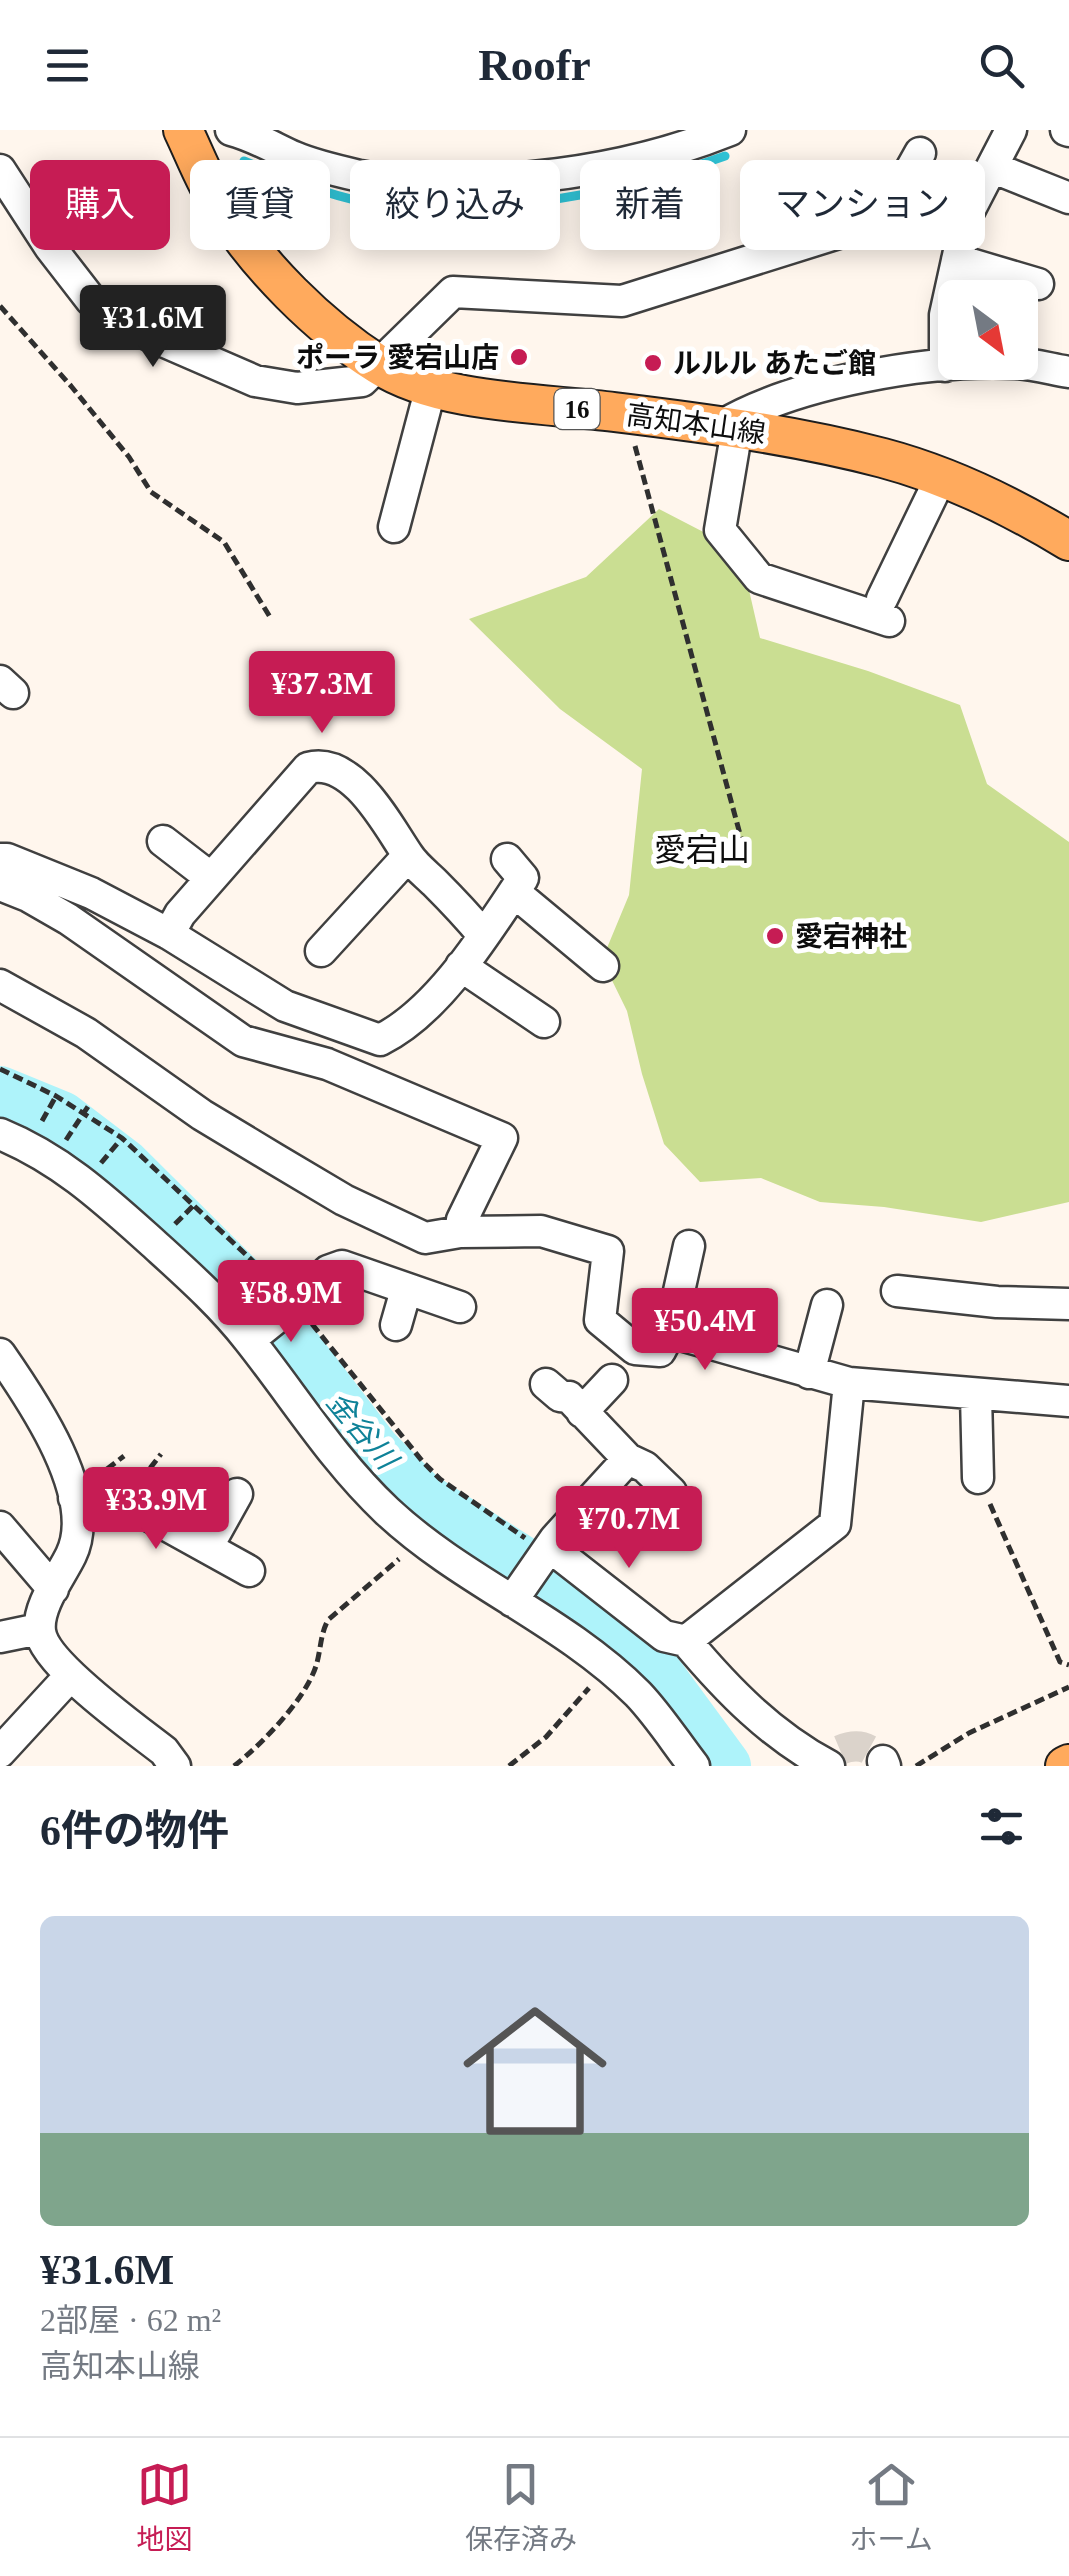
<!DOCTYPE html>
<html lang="ja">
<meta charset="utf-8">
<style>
:root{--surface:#fff;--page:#f2f2f3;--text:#1f2937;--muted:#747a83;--line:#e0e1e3;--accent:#c61c54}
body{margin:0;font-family:"Times New Roman","Noto Sans JP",serif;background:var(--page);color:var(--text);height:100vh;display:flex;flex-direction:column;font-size:38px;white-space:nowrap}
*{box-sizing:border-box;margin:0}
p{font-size:32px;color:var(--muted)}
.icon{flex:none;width:55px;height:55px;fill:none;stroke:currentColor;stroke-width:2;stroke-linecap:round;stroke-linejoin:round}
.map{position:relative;height:1636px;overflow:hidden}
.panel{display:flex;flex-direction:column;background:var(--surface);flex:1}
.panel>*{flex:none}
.guide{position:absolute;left:30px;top:30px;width:1010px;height:90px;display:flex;gap:20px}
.needle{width:65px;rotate:148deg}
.fabs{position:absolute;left:938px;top:150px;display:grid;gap:20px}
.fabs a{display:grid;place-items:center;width:100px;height:100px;border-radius:15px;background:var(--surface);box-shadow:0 5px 25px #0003;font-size:50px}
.price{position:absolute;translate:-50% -85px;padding:0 22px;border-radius:10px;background:var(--accent);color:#fff;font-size:32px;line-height:65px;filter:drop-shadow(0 2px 5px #0008)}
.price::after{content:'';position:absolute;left:50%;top:60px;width:30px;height:22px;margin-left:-15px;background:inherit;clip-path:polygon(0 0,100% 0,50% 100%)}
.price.current{background:#222;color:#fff}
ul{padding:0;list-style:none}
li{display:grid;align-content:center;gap:20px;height:530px;padding:0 40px}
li+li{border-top:2px solid var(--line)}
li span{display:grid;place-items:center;height:310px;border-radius:15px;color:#555}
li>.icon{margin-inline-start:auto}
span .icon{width:180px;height:180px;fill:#fffc;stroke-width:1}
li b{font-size:42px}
h2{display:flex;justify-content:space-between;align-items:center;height:120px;padding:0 40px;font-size:42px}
.tag{padding:0 35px;border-radius:15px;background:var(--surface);box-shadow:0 5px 25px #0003;font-size:35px;line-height:90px}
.tag.current{background:var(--accent);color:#fff}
header{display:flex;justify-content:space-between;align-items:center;height:130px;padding:0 40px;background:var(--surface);font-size:45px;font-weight:700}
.menu{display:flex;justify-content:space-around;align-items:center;height:140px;border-top:2px solid var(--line);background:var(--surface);font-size:28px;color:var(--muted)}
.menu a{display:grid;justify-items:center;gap:5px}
.menu .current{color:var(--accent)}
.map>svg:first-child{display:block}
.forest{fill:#cade92}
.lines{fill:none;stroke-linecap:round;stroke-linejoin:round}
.stream{stroke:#30c3d6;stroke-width:9}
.river{stroke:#aef3fa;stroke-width:52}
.minor-tunnel{stroke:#dbd3cb;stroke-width:30;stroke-dasharray:30 15;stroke-linecap:butt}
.minor-casing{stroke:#404040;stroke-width:35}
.major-casing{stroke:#1e1e1e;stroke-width:42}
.path{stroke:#2f2f2f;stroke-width:5;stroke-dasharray:10 5;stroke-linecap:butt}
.minor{stroke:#fff;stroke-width:30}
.major{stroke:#ffaa5d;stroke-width:38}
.poi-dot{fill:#c61c54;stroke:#fff;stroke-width:4}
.labels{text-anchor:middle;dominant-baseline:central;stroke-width:10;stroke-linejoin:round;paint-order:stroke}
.shield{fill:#fff;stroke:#565656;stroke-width:2.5}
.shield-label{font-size:25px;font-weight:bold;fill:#0d0d0d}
.poi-label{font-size:28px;font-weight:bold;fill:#0d0d0d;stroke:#fff;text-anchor:start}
.street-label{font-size:28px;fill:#0d0d0d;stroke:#fff}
.water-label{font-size:30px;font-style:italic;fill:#0e8298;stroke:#fff}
.quarter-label{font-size:32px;fill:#0d0d0d;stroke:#fff}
</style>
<header><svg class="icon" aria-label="menu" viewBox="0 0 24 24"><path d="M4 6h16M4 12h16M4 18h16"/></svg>Roofr<svg class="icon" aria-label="search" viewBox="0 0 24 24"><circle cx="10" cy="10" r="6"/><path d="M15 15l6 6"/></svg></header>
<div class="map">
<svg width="1069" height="1636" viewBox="0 0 1069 1636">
<rect width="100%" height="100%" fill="#fff6ed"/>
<!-- forest -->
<path class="forest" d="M659 379 715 408 746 447 760 508 868 541 960 575 987 654 1069 712V1072L981 1092 884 1077 820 1072 761 1048 700 1052 664 1014 642 944 627 881 602 830 629 765 642 639 560 579 469 489 586 447Z"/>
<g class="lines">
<!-- stream -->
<path class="stream" d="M244 31C285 48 324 64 368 73 393 77 420 77 445 77 542 77 634 59 725 26"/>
<!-- river -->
<path class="river" d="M0 962 61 987 124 1035 257 1167 375 1321 421 1367 583 1471 639 1519 725 1636"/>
<!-- minor-tunnel -->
<path class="minor-tunnel" d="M840 1620C859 1612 869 1617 883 1631"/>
<!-- minor casing -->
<g class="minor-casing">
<path id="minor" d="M231 0C254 6 272 17 294 27 315 36 338 41 360 46 385 51 412 51 437 51 536 52 638 37 730 0
M1066 0 1069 1
M994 38 1069 68
M0 40 50 117 91 170 119 192 255 251 297 258 362 251 453 162 622 171 883 89 920 23
M957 130 1038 154
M945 236V185L967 85 1011 0
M721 296C795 252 929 229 1015 233 1033 234 1051 239 1069 242
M737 299 720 400 759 448 889 491
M394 397 431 257
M882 469 940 349
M0 551 13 563
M163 711 211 748
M0 729H7L91 763 169 804 285 876 380 910C439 881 487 802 523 748L507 729
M0 755 28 766 68 789 243 911 327 934 502 1008 462 1090 460 1102
M514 762 603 836
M169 804 180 784 308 638C353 626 388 696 408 725 415 736 427 745 435 753 452 770 468 787 483 805
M321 821 408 726
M461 836 544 892
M0 855 86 903 202 985 275 1029 344 1070 425 1108 460 1102 541 1101 608 1121 600 1190 635 1219 660 1221 670 1202 849 1253 1069 1271
M0 1004C61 1029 105 1070 153 1113 187 1144 221 1174 249 1210 295 1268 333 1330 387 1381 463 1452 564 1490 638 1564 659 1586 676 1613 694 1636
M897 1161 997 1172 1069 1174
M396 1195 406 1160
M670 1202 689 1116
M249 1210 295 1173 328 1141 342 1136 460 1177
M0 1224C32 1270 99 1367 71 1425 61 1446 37 1476 40 1501 44 1534 136 1599 164 1621L175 1636
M809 1243 827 1175
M976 1265 978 1348
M582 1282 612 1250
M628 1329 645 1337 671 1362
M74 1368 121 1370 249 1441
M0 1397 53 1459
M208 1416 237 1364
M550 1417 664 1506 686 1511
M512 1471 555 1409 628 1329 569 1267 560 1266 546 1254
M0 1507 39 1499
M0 1622 70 1546
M883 1631 885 1636
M829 1636C771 1605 728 1561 686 1511L835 1394 849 1253"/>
</g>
<!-- major casing -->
<g class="major-casing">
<path id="major" d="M183 0C195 25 205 52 220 75 257 135 319 197 379 235 440 274 544 273 614 282 704 293 795 305 883 328 947 345 1013 377 1069 411
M1065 1636 1069 1634"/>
</g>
<!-- path -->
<path class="path" d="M0 176 71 256 129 327 151 362 224 412 270 487
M635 316 747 730
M0 939 56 966 122 1008 275 1152
M42 991 56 966
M66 1010 89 975
M101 1033 122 1008
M175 1094 194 1075
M312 1194 423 1332 440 1349 525 1408
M107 1339 124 1326
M141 1350 161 1324
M990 1374 1060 1532 1069 1535
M234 1636C261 1615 305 1570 316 1536 321 1520 320 1505 328 1490L399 1429
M509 1636 546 1607 589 1558
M916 1636 969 1603 1069 1557"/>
<!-- minor -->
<use href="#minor" class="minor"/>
<!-- major -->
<use href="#major" class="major"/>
</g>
<!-- markers -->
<g class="poi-dot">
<circle cx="519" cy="227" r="10"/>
<circle cx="653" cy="233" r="10"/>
<circle cx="775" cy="806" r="10"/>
</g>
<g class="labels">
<!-- shield labels -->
<rect class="shield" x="554.5" y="259" width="45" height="40" rx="8"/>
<g class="shield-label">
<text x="577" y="279">16</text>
</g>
<!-- poi labels -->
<g class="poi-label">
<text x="499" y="227" text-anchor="end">ポーラ 愛宕山店</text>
<text x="673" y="233">ルルル あたご館</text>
<text x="795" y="806">愛宕神社</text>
</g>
<!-- street labels -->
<g class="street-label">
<text transform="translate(696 294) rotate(8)">高知本山線</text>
</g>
<!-- water labels -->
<g class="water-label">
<text transform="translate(362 1300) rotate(50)">金谷川</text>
</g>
<!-- quarter labels -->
<g class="quarter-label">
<text x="702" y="720">愛宕山</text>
</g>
</g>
</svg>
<div class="fabs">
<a><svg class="needle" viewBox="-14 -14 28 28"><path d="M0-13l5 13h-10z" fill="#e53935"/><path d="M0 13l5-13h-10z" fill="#747a83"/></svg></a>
</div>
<b class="price current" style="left:153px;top:240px">¥31.6M</b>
<b class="price" style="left:322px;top:606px">¥37.3M</b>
<b class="price" style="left:291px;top:1215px">¥58.9M</b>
<b class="price" style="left:705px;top:1243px">¥50.4M</b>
<b class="price" style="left:156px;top:1422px">¥33.9M</b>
<b class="price" style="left:629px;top:1441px">¥70.7M</b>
<div class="guide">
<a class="tag current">購入</a>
<a class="tag">賃貸</a>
<a class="tag">絞り込み</a>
<a class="tag">新着</a>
<a class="tag">マンション</a>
</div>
</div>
<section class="panel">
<h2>6件の物件<svg class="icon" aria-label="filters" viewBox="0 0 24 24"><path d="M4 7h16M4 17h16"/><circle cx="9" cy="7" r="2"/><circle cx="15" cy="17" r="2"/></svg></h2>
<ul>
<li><span style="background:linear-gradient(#c9d6e8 70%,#7fa58c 0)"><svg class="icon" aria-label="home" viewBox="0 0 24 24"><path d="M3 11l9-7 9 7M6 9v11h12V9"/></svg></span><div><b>¥31.6M</b><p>2部屋 · 62 m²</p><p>高知本山線</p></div></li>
</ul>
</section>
<nav class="menu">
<a class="current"><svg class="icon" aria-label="map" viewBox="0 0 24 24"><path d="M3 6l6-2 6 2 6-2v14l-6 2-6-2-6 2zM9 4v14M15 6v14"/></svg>地図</a>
<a><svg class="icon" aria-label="saved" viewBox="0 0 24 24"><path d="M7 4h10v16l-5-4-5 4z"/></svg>保存済み</a>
<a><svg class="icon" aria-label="home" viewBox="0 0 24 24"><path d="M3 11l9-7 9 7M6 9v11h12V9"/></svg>ホーム</a>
</nav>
